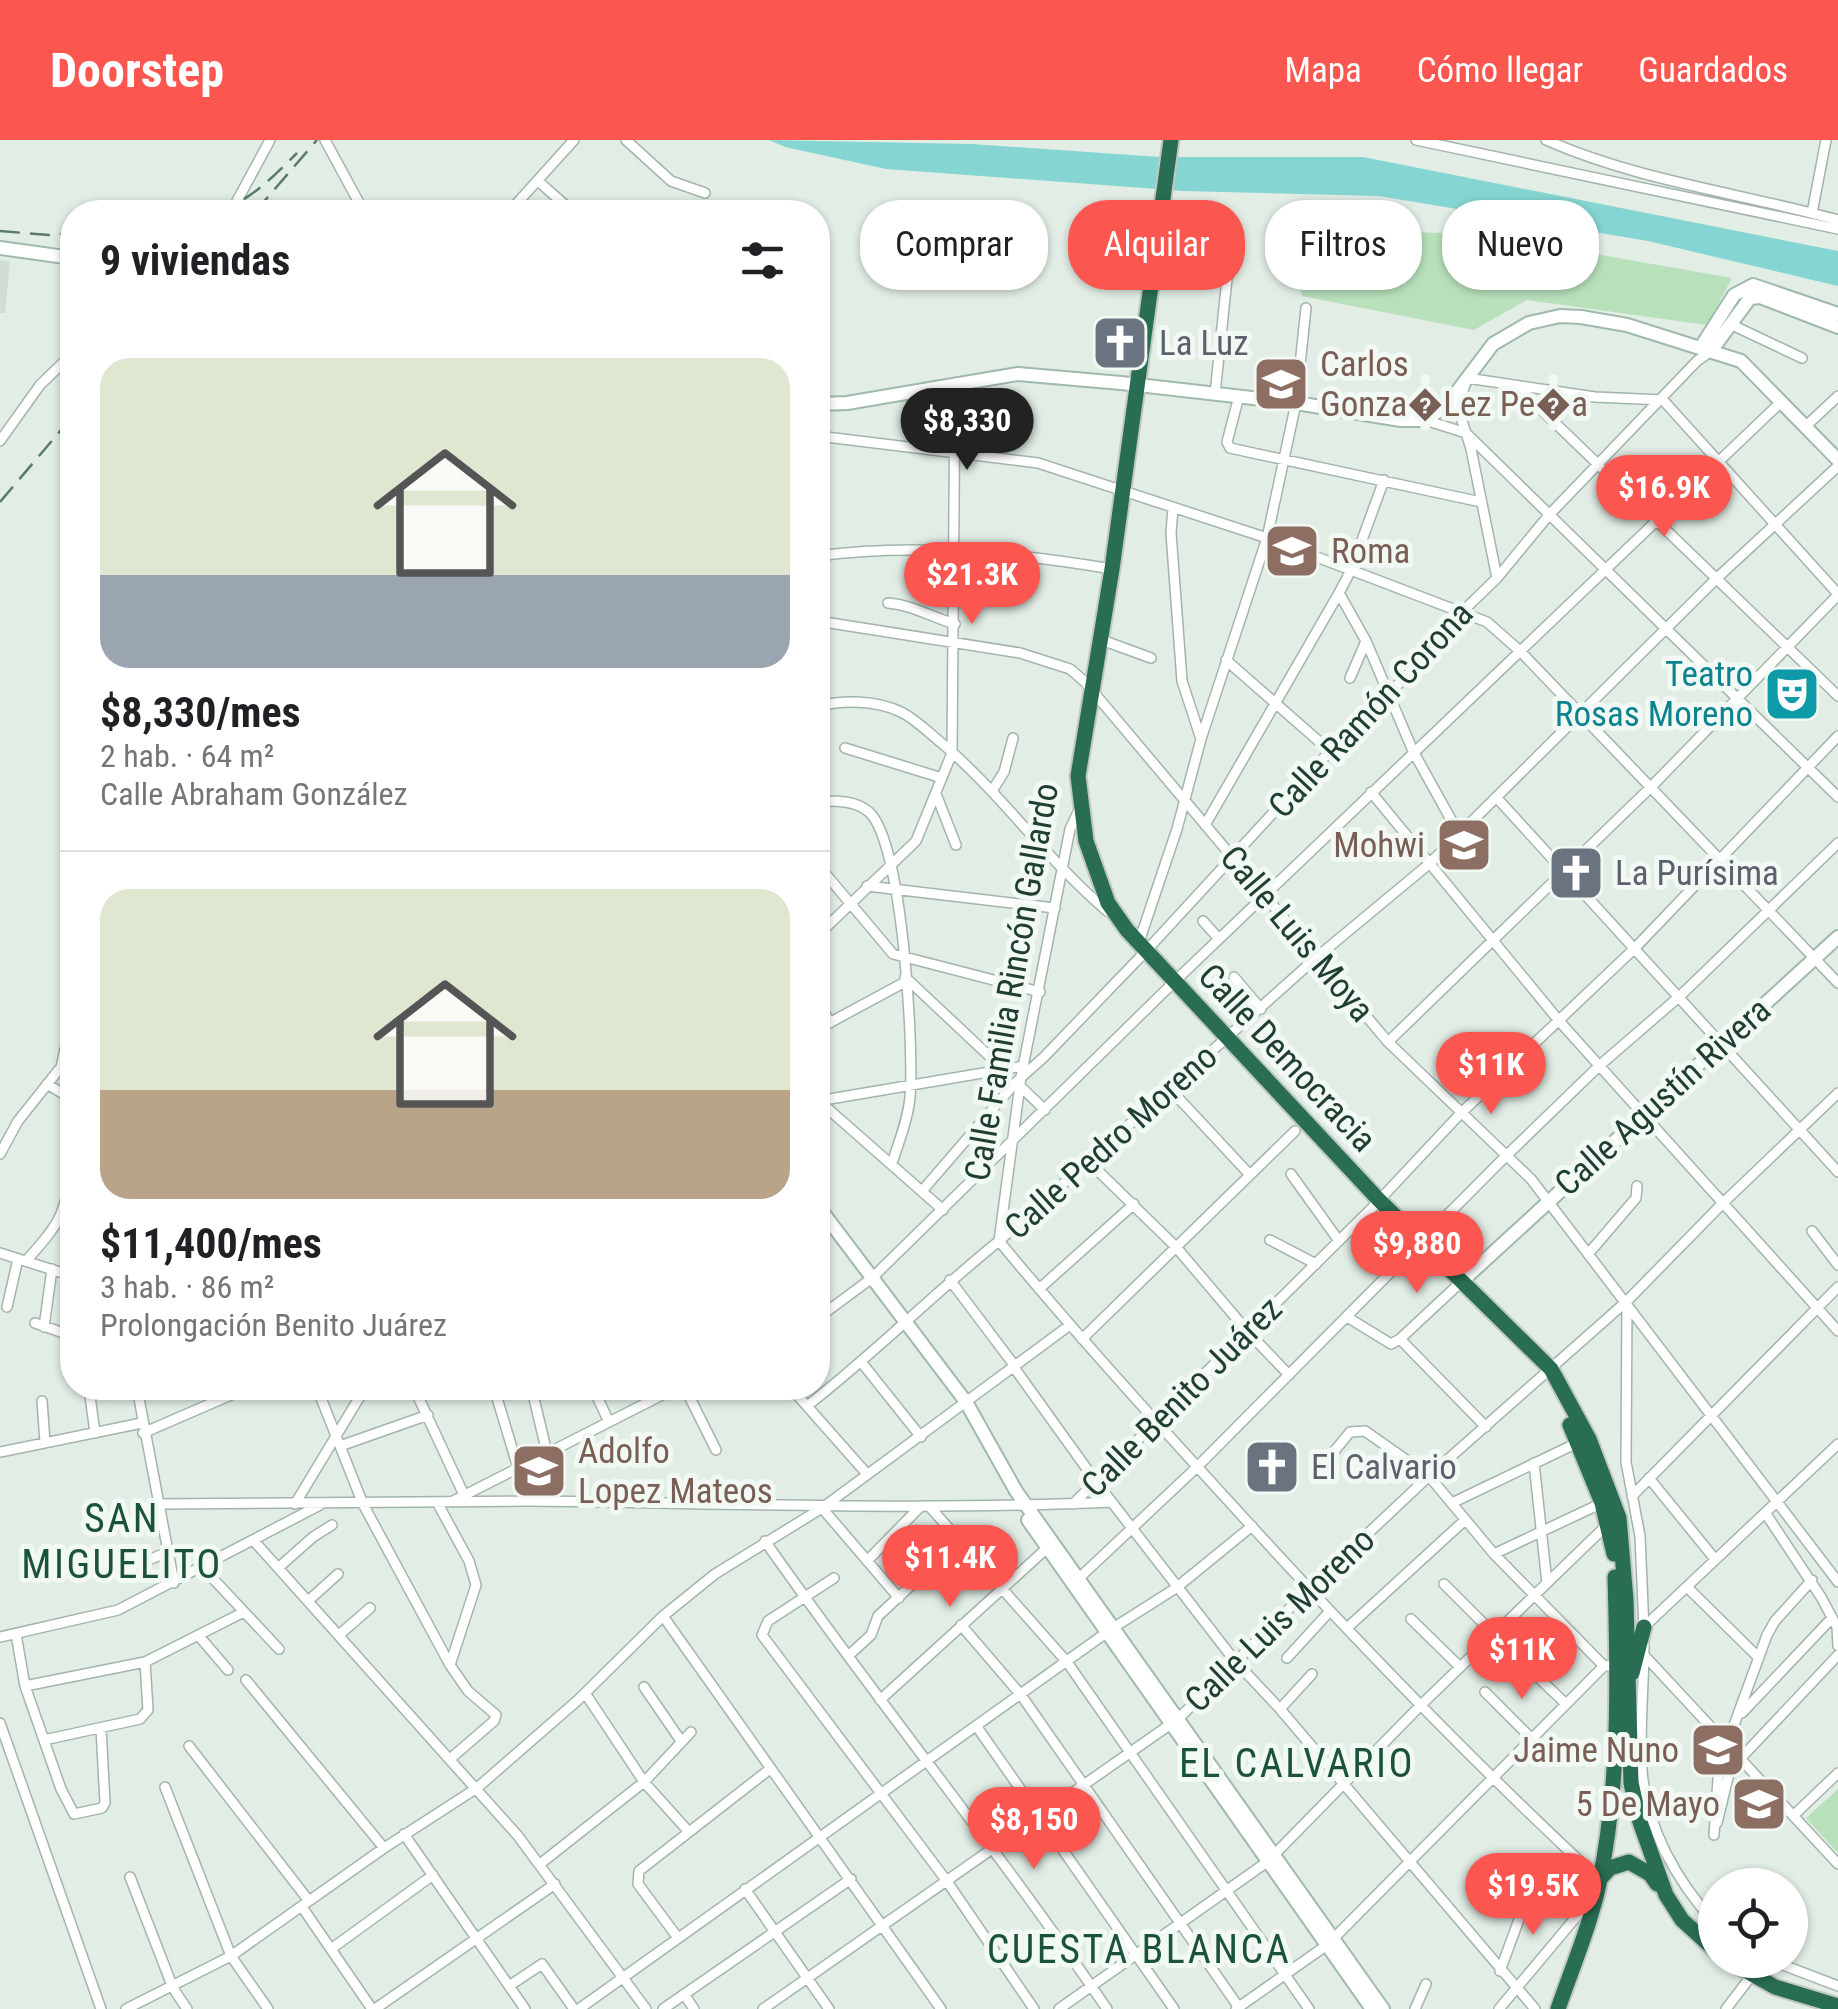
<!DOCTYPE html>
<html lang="es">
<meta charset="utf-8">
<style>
:root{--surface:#fff;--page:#f2f2f2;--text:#202124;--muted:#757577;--line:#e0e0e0;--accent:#fc5650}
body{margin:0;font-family:"Roboto Condensed",sans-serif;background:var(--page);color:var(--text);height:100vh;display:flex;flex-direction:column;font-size:38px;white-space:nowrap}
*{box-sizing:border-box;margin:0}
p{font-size:32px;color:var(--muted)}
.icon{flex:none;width:55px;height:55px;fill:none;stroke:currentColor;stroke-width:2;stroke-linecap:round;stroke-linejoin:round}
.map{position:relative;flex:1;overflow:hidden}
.side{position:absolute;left:60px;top:60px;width:770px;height:1200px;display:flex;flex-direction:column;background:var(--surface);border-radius:40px;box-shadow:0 2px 8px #0004}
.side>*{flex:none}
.guide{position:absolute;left:860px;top:60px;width:828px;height:90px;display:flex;gap:20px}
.controls{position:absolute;left:1698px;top:1728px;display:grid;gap:20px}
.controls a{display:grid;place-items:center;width:110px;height:110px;border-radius:50%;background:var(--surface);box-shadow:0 2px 8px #0004;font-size:50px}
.price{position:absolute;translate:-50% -85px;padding:0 22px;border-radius:35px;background:var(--accent);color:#fff;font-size:32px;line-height:65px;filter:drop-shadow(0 2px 5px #0008)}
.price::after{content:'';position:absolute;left:50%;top:60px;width:30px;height:22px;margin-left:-15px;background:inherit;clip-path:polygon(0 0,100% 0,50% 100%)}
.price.active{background:#222;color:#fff}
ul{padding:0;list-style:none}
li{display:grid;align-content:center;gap:20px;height:530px;padding:0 40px}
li+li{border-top:2px solid var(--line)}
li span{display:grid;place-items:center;height:310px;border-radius:30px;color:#555}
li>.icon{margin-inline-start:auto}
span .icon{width:180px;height:180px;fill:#fffc;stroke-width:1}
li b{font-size:42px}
h2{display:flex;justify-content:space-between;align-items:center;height:120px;padding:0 40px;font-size:42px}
.chip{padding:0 35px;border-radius:40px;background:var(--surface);box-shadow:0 2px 8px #0004;font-size:35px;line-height:90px}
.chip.active{background:var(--accent);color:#fff}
header{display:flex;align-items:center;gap:60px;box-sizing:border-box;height:140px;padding:0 50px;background:var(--accent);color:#fff}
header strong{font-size:48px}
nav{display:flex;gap:55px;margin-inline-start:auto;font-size:35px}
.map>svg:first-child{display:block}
.built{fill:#cfddd4}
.green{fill:#b8e0bb}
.water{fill:#85d6d2}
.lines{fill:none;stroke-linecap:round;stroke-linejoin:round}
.street-casing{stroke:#a3b5ab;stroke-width:12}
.secondary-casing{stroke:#9fbaab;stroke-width:16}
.highway-casing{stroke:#c1c9c5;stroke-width:19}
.street{stroke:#fff;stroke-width:9}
.secondary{stroke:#fff;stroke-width:12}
.highway{stroke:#296e52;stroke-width:15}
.rail{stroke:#5a7b6b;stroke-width:2.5;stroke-dasharray:20 10;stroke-linecap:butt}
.labels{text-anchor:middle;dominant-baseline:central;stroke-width:10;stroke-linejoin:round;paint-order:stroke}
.worship-label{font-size:35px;fill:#5b616d;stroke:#f2f9f4;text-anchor:start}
.education-label{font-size:35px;fill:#785e54;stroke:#f2f9f4;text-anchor:start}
.culture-label{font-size:35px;fill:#0d838f;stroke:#f2f9f4;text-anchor:end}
.street-label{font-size:35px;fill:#203f30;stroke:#f2f9f4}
.quarter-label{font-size:40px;letter-spacing:2.5px;fill:#1a5339;stroke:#f2f9f4}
</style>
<header>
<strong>Doorstep</strong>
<nav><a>Mapa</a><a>Cómo llegar</a><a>Guardados</a></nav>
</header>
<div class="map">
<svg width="1838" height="1869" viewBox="0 0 1838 1869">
<rect width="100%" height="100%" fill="#e1ede5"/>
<!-- built -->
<path class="built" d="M0 120 10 121 5 173H0Z"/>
<!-- green -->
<path class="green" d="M1294 89 1481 94 1732 138 1707 185 1527 160 1474 190 1302 156Z
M1838 1649V1713L1806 1678Z"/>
<!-- water -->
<path class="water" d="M769 0 971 4 1160 17H1363L1838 111V146L1648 101 1379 56 1184 51 886 29 785 7Z"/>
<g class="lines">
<!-- street casing -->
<g class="street-casing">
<path id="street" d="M325 0 364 72
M626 0 671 41 705 53
M1416 0 1838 89
M1546 0C1639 41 1741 53 1838 80
M538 41 573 72
M231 72 270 0
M509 72 574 0
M1812 73 1826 0
M1730 184 1802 218
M1520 249 1838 556
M1215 254 1232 91
M1239 256 1227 302 1230 308 1481 362
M1425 280 1466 293 1838 657
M1806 286 1838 256
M818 296 1038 323 1267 398 1487 482 1520 511 1838 843
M0 301 40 245 72 214
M1173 368 1171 393 1182 541 1200 596
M818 416C914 403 1016 413 1112 429
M1497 438 1471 309 1458 268 1467 238 1595 257 1663 260 1838 454
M1339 453 1366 501 1413 611 1459 694
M888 463C913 465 931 477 955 484
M818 481 1020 513 1070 529 1085 542 1388 902 1531 1039 1838 1442
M1099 499 1151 518
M1226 520 1330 611
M1350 538 1366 501
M818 566C844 560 876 560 901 572 917 580 930 594 944 605 1003 656 1048 721 1107 771
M845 608 942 638
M992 651 1004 632 1013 598
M1371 652 1560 882 1838 1191
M936 654 956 705
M1496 657 1838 1032
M818 661C835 661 855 660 869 672 903 703 914 908 910 957 908 979 899 1002 892 1023
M1079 670 1070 689 1021 937 999 1101C1081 1200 1168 1295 1255 1390 1366 1511 1479 1628 1600 1740
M1205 685 1339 453 1351 430 1384 340
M818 725 893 814 1040 852
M867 746 1055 768
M1203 781 1219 799
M818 795 916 701 952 613 955 243
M1139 802 1177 689 1201 599 1267 398 1296 263 1306 168
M905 837 1003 929
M1234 837 1261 869
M818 860 830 883
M818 889 905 842
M1388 902 1651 647 1838 455
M47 944 72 959
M1018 944 1045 970
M1170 949 1250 1035
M818 960 943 1070
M818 961 1024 926
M0 1014 18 981 61 927 72 878
M1089 1022 1176 1107 1248 1192 1289 1235
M1291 1034 1339 1101
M922 1051 1016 942 1044 917 1146 811 1330 611 1429 514 1461 473 1497 438 1549 375 1697 221 1711 211
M1812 1091 1838 1125
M1270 1100 1316 1124
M0 1113 72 1136
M1589 1113 1636 1058 1637 1046
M26 1121C59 1084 66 1075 72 1024
M950 1140 1014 1225
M1039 1149 1134 1064
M1627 1162 1626 1322 1640 1396 1644 1490
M7 1167 18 1119
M1347 1177 1391 1204 1400 1199
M818 1178 872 1138 1174 842 1782 261
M35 1183 72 1196
M44 1187 52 1129
M1082 1199 1295 991
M1400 1199 1486 1287
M1400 1199 1461 1142
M862 1223 921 1297
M1013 1226 1097 1343 1235 1521 1280 1569 1535 1869
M137 1248 174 1443
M317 1248 363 1364 450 1525 468 1551 496 1575 494 1581 450 1619
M414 1248 464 1355
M494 1248 528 1361
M593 1248 609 1282
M685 1248 716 1310
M791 1248 867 1334
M532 1250 547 1313
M90 1256 95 1293
M42 1261 45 1302
M807 1266C874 1214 933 1154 999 1101L1317 817 1429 724 1716 439 1838 326
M143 1293 247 1248
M340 1306 428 1275
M0 1312 142 1283
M1332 1314 1350 1292 1365 1291 1429 1336 1494 1414 1604 1526
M1534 1323 1547 1443
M1649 1338 1714 1418
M1632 1356 1838 1147
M453 1361 676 1248
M1452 1363 1579 1302
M158 1364C282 1364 406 1361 529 1361 723 1363 917 1371 1112 1362
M295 1364 365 1248
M438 1364 469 1421 476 1445 450 1525
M1073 1364 1372 1068 1460 974 1634 809 1838 596
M929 1366 1067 1522 1309 1869
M822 1368 899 1458
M1766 1374 1821 1457 1837 1487 1838 1506
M254 1401 518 1696 646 1869
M765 1401C876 1560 998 1709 1107 1869
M1494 1414 1602 1363
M867 1421 921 1366
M131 1427 168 1412
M203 1428 279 1509
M278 1428 313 1397 332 1385
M834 1438 768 1481 762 1495 946 1740 1034 1869
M1077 1440 1196 1328 1505 1017 1599 926 1680 856 1838 703
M1444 1444 1494 1494
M1687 1447 1759 1518
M308 1461 338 1434
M663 1476 941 1869
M1411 1479 1460 1527
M961 1485 1021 1555 1240 1869
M1644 1487 1838 1304
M1347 1488 1465 1380
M16 1494 25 1546 61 1649 74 1674 102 1668 105 1663 101 1588
M198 1495 228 1530
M339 1495 370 1468
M0 1497 118 1470 320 1365
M1644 1505C1644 1546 1639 1589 1642 1630 1646 1687 1677 1742 1715 1783
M1644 1515 1838 1724
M848 1516 871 1495 878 1476 959 1401
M1287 1518 1330 1471
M1518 1518 1566 1564
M246 1540 384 1708
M25 1546 145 1522 244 1472
M644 1547 681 1601
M1485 1552 1532 1599
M585 1553 644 1642 689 1692
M880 1560 1046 1409
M1280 1569 1312 1534
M1742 1573 1832 1478
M0 1583 101 1869
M977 1587 1174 1869
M44 1600 140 1579 148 1570 145 1522
M189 1606 309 1761
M1740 1619 1838 1515
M165 1647 231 1816 268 1869
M1794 1675 1838 1633
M1717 1683 1734 1613
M404 1694 525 1869
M1714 1695 1719 1626 1767 1495 1775 1481 1812 1440
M540 1724 644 1642 691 1592
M130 1737 173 1848 187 1869
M745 1749 829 1869
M302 1767 372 1869
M678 1798 638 1744 639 1731 770 1629
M331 1809 433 1735
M1770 1820 1838 1846
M1500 1831 1531 1747 1542 1741 1591 1759
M509 1846 542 1824 574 1869
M684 1854 694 1869
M126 1869 231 1816 384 1708 477 1648 578 1560 663 1476 715 1434 822 1368 1070 1185
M375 1869 555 1744
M579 1869 1113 1488 1176 1448 1252 1386
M663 1869 851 1739
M763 1869 1178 1579 1309 1449 1429 1336 1627 1161 1723 1063 1838 953
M1059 1869 1267 1722 1419 1567 1608 1384
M1236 1869 1327 1805 1604 1526 1616 1525
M1415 1869 1426 1844
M1499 1869 1592 1758
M1726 1869 1752 1835"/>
</g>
<!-- secondary casing -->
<g class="secondary-casing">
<path id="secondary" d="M0 108 72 118
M1701 207 1734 155 1753 145 1838 174
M1711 211 1750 158 1760 157 1838 187
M818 264 847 263 1018 234 1121 243 1296 263 1401 280H1425L1447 265 1493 204 1529 183 1560 176 1581 177 1627 185 1741 221 1838 320
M818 1066 966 1262 1016 1351 1383 1869
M1461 1142 1838 797
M1028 1380 1372 1869"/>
</g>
<!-- highway casing -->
<g class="highway-casing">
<path id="highway" d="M1171 0 1112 429 1078 636 1086 701 1108 763 1127 790 1379 1060 1551 1229 1589 1299 1619 1378 1626 1460 1631 1643 1640 1682 1666 1755 1682 1780 1715 1810
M1570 1285 1602 1363 1614 1414
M1632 1533 1644 1487
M1600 1739 1610 1728 1629 1722 1650 1734 1657 1744
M1727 1820 1775 1847 1838 1866
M1558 1869C1572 1828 1590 1786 1599 1744 1620 1645 1618 1538 1615 1437"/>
</g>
<!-- street -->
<use href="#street" class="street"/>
<!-- secondary -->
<use href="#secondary" class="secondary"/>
<!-- highway -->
<use href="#highway" class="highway"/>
<!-- rail -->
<path class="rail" d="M217 72C250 61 273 37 297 13
M255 72 317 0
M0 91 49 95 72 93
M0 362 72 277"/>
</g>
<!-- icons -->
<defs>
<g id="church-square" transform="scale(2.875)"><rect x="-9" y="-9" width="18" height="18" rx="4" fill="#6b7280" stroke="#f2f9f4"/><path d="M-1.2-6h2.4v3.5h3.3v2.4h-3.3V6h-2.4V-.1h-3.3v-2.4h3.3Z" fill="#fff"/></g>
<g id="school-square" transform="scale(2.875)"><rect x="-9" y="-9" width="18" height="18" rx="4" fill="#8d6e63" stroke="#f2f9f4"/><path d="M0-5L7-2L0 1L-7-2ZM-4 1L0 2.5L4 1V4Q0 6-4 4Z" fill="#fff"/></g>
<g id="theatre-square" transform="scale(2.875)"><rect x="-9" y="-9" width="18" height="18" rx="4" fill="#0f9aa8" stroke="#f2f9f4"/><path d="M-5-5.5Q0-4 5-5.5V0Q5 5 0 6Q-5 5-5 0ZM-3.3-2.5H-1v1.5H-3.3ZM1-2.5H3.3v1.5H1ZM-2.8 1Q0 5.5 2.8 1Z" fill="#fff"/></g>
</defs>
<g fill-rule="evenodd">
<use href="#church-square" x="1120" y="203"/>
<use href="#school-square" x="1281" y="244"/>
<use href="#school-square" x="1292" y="411"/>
<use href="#theatre-square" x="1792" y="554"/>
<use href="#school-square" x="1464" y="705"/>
<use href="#church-square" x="1576" y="733"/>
<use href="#church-square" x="1272" y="1327"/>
<use href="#school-square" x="539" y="1331"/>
<use href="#school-square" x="1718" y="1610"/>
<use href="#school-square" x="1759" y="1664"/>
</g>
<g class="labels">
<!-- worship labels -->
<g class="worship-label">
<text x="1159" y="203">La Luz</text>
<text x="1615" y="733">La Purísima</text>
<text x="1311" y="1327">El Calvario</text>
</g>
<!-- education labels -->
<g class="education-label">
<text x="1320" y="224">Carlos<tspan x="1320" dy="40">Gonza�Lez Pe�a</tspan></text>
<text x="1331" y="411">Roma</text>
<text x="1425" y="705" text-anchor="end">Mohwi</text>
<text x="578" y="1311">Adolfo<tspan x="578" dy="40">Lopez Mateos</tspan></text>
<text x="1679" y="1610" text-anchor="end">Jaime Nuno</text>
<text x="1720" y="1664" text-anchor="end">5 De Mayo</text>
</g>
<!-- culture labels -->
<g class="culture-label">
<text x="1753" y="534">Teatro<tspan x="1753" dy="40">Rosas Moreno</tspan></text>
</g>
<!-- street labels -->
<g class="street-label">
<text transform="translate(1371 570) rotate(-47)">Calle Ramón Corona</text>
<text transform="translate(1297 794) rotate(50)">Calle Luis Moya</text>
<text transform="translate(1012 842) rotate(-80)">Calle Familia Rincón Gallardo</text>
<text transform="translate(1287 918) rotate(47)">Calle Democracia</text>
<text transform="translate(1663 957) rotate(-42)">Calle Agustín Rivera</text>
<text transform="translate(1111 1002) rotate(-42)">Calle Pedro Moreno</text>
<text transform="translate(1182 1257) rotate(-45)">Calle Benito Juárez</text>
<text transform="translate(1280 1480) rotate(-44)">Calle Luis Moreno</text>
</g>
<!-- quarter labels -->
<g class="quarter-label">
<text x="122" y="1378">SAN<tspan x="122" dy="46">MIGUELITO</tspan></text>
<text x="1297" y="1623">EL CALVARIO</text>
<text x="1139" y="1809">CUESTA BLANCA</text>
</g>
</g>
</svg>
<div class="controls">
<a><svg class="icon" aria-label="locate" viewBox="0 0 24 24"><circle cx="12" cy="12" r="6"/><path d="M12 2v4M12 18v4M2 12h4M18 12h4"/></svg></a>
</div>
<b class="price active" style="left:967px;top:333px">$8,330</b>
<b class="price" style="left:1664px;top:400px">$16.9K</b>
<b class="price" style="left:972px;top:487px">$21.3K</b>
<b class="price" style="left:1491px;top:977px">$11K</b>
<b class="price" style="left:1417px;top:1156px">$9,880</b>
<b class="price" style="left:950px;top:1470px">$11.4K</b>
<b class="price" style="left:1522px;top:1562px">$11K</b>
<b class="price" style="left:1034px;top:1732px">$8,150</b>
<b class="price" style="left:1533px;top:1798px">$19.5K</b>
<div class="guide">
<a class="chip">Comprar</a>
<a class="chip active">Alquilar</a>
<a class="chip">Filtros</a>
<a class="chip">Nuevo</a>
</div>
<section class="side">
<h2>9 viviendas<svg class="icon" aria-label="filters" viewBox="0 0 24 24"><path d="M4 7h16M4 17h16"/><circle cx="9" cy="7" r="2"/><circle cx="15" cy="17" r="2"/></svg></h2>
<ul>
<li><span style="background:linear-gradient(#dfe7d0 70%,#9aa5b1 0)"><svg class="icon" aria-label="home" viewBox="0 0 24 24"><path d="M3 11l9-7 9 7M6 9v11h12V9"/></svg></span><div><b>$8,330/mes</b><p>2 hab. · 64 m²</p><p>Calle Abraham González</p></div></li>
<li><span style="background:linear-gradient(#dfe7d0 65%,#b9a48a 0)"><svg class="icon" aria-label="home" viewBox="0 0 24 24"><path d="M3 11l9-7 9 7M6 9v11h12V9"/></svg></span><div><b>$11,400/mes</b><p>3 hab. · 86 m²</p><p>Prolongación Benito Juárez</p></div></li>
</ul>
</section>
</div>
